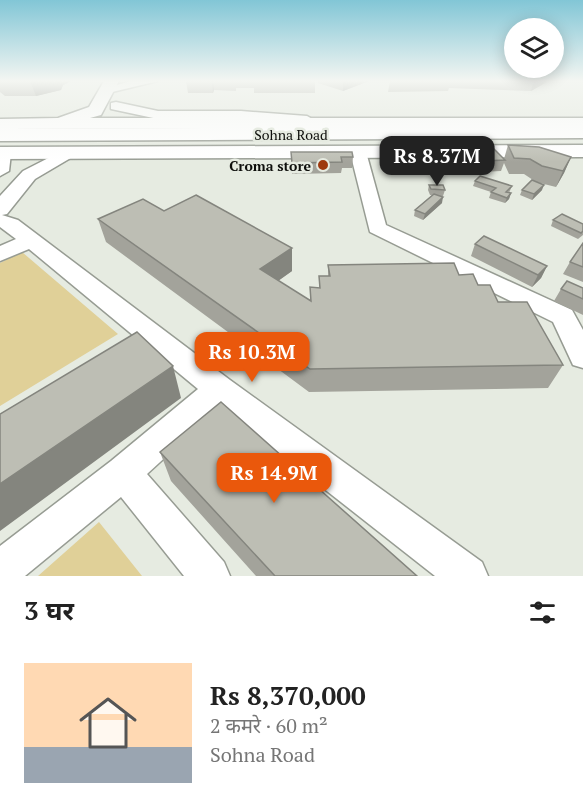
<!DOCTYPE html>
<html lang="hi">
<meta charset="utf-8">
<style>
:root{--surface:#fff;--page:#f6f6f6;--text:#222;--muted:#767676;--line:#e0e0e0;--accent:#ea580c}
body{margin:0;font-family:"PT Serif","Noto Sans Devanagari",serif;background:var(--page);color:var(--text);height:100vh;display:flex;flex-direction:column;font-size:22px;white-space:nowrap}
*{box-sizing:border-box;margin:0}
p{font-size:20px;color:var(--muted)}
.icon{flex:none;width:33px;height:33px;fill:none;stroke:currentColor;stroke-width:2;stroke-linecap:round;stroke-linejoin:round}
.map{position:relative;height:576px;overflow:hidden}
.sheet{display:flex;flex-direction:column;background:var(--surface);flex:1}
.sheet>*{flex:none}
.tools{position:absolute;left:504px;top:18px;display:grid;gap:12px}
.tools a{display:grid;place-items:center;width:60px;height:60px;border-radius:50%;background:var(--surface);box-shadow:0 3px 15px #0003;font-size:30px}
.price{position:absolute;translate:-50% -51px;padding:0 14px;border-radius:12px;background:var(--accent);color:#fff;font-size:20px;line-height:39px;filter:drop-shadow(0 2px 3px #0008)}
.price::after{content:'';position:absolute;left:50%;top:36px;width:18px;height:14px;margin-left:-9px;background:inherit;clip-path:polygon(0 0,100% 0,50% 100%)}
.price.active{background:#222;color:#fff}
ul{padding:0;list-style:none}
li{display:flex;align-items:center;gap:18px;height:150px;padding:0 24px}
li+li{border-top:2px solid var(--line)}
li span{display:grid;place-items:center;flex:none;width:168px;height:120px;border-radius:0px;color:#555}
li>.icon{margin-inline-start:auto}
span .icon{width:72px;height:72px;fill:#fffc;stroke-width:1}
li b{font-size:26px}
h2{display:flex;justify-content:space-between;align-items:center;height:72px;padding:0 24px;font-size:26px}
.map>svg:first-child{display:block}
.green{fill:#e0d098}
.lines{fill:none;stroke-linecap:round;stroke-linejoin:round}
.minor-casing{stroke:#979c93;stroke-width:3}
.major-casing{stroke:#979c93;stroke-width:3}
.highway-casing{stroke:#979c93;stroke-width:3}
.minor{fill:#fff;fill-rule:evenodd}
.major{fill:#fff;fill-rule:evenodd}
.highway{fill:#fff;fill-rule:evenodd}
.wall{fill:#a3a39b}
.shaded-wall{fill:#84857e}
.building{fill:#bdbeb4;stroke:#84857e;stroke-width:1.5}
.poi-dot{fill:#9e390e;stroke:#e6ebe1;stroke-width:2}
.labels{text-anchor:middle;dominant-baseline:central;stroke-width:5;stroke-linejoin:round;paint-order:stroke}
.far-street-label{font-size:14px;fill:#0e0f0c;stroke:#e6ebe1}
.far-poi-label{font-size:14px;font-weight:bold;fill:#0e0f0c;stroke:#e6ebe1;text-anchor:end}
</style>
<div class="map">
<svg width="583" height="576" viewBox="0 0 583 576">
<rect width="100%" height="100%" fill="#e6ebe1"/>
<!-- green -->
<path class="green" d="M22 252 118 334 0 406V263Z
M99 522 142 576H38Z"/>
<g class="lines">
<!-- minor casing -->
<g class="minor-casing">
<path id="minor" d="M131 81H158L108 93 102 89Z
M116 102 158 111H241L307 116 314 120 307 124 241 119H158L111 109V103Z
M358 147 366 152 386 225 572 310 583 330V368L573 365 553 322 370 232 350 152Z
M3 148 11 153 9 171 0 176V149Z
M68 148 74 150 76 153 74 156 35 179 7 214 2 215 18 220 230 380 482 562 488 576H435L220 407 147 474 224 562 230 576H184L121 497 25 576H0V546L111 461 198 389 29 249 0 261V246L16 239 0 227V196L23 171Z"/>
</g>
<!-- major casing -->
<g class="major-casing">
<path id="major" d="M104 81H119L101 115 90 118H583V128L0 129V119L58 118 89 107Z
M583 145V157L0 159V147Z"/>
</g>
<!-- highway casing -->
<g class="highway-casing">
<path id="highway" d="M583 126V138L0 141V129Z"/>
</g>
<!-- minor -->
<use href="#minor" class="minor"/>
<!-- major -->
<use href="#major" class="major"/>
<!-- highway -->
<use href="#highway" class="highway"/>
</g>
<!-- wall -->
<path class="wall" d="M0 81H71L63 85 61 90 36 96H5L0 92Z
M186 81H315V93H254V88H236V91L214 90 213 93H188Z
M318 81H369L343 91 318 83Z
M390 81H546L545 83 531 91 449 88 448 91 388 92Z
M508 145 571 157 564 173 556 187 536 182 524 174H509L504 163 501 171 480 172 473 164 472 168 457 167 444 161 446 155 471 158 473 149 504 159Z
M291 152 353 157 352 168H342L341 173 292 174Z
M475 181 512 186 509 193H511L509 199 505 203 489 198 491 192 473 186Z
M429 185 445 190 443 196H440L442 203 423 220 414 216 415 210 432 195H430L428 190Z
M522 190H542L532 200 520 195Z
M164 211 292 248V271L278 281 310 300V287L319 288V276H328V265L459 275 478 285 498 302 563 365 548 388 309 392 106 242 98 219Z
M553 220 583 224V235L578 239 551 226Z
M583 243V282L563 274 570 262Z
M475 244 547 266 541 278 532 287 471 256Z
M583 288V315L554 301 561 289Z
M160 452 417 576H256L171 481Z"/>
<!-- shaded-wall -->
<path class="shaded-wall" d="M30 81H71L63 85 61 90 36 96Z
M212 81H213L214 90 213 93Z
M343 81H369L343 91Z
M534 81H546L545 83 531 91Z
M571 157 564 173 556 187 563 171Z
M544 185 542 190 532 200 534 194Z
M511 193 509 199 505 203 507 198Z
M443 197 442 203 423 220 425 214Z
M292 248V271L261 293 260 269Z
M547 266 541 278 532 287 538 275Z
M173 366 181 398 0 531V484Z"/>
<!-- building -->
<path class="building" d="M508 145 539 147 571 157 563 171 542 166 530 159 514 158Z
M473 149H494L505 160 483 161Z
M291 152H352L353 157H341L342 162 292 163Z
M446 155H469L474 162H458Z
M480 176 512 186 506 192 511 193 507 198 491 192 496 188 475 181Z
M532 180 544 185 534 194 522 190Z
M429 185H443L445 190 431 189Z
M434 194 443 197 425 214 415 210Z
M196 195 292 248 260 269 311 301 310 287 320 288 319 276H330L328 265 454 263 459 275 473 274 478 285H490L498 302H527L563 365 310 369 98 219 143 199 164 211Z
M562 214 583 224V231L581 233 553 220Z
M484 236 547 266 538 275 475 244Z
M583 243V267L570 262Z
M567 281 583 288V299L561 289Z
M137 332 173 366 0 484V414Z
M221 402 417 576H275L160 452Z"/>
<!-- sky -->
<linearGradient id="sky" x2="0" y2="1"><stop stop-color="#82c6d6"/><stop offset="0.5" stop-color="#f4f6f2"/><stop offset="1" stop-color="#f4f6f2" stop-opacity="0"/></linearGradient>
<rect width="583" height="162" fill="url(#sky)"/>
<!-- markers -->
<circle class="poi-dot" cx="323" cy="165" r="6"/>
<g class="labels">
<!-- far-street labels -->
<g class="far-street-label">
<text x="291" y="134">Sohna Road</text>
</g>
<!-- far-poi labels -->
<g class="far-poi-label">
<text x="311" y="165">Croma store</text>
</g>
</g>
</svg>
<div class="tools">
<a><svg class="icon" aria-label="layers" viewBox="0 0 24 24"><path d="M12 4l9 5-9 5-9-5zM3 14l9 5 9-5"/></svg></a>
</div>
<b class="price active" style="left:437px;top:187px">Rs 8.37M</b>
<b class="price" style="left:252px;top:383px">Rs 10.3M</b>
<b class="price" style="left:274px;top:504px">Rs 14.9M</b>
</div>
<section class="sheet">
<h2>3 घर<svg class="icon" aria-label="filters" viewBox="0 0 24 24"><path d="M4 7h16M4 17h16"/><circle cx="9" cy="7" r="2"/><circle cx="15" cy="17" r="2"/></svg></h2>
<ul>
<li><span style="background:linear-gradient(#ffd9b3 70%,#9aa5b1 0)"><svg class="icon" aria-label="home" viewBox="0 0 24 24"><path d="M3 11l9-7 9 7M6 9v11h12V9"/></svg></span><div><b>Rs 8,370,000</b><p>2 कमरे · 60 m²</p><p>Sohna Road</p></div></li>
</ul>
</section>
